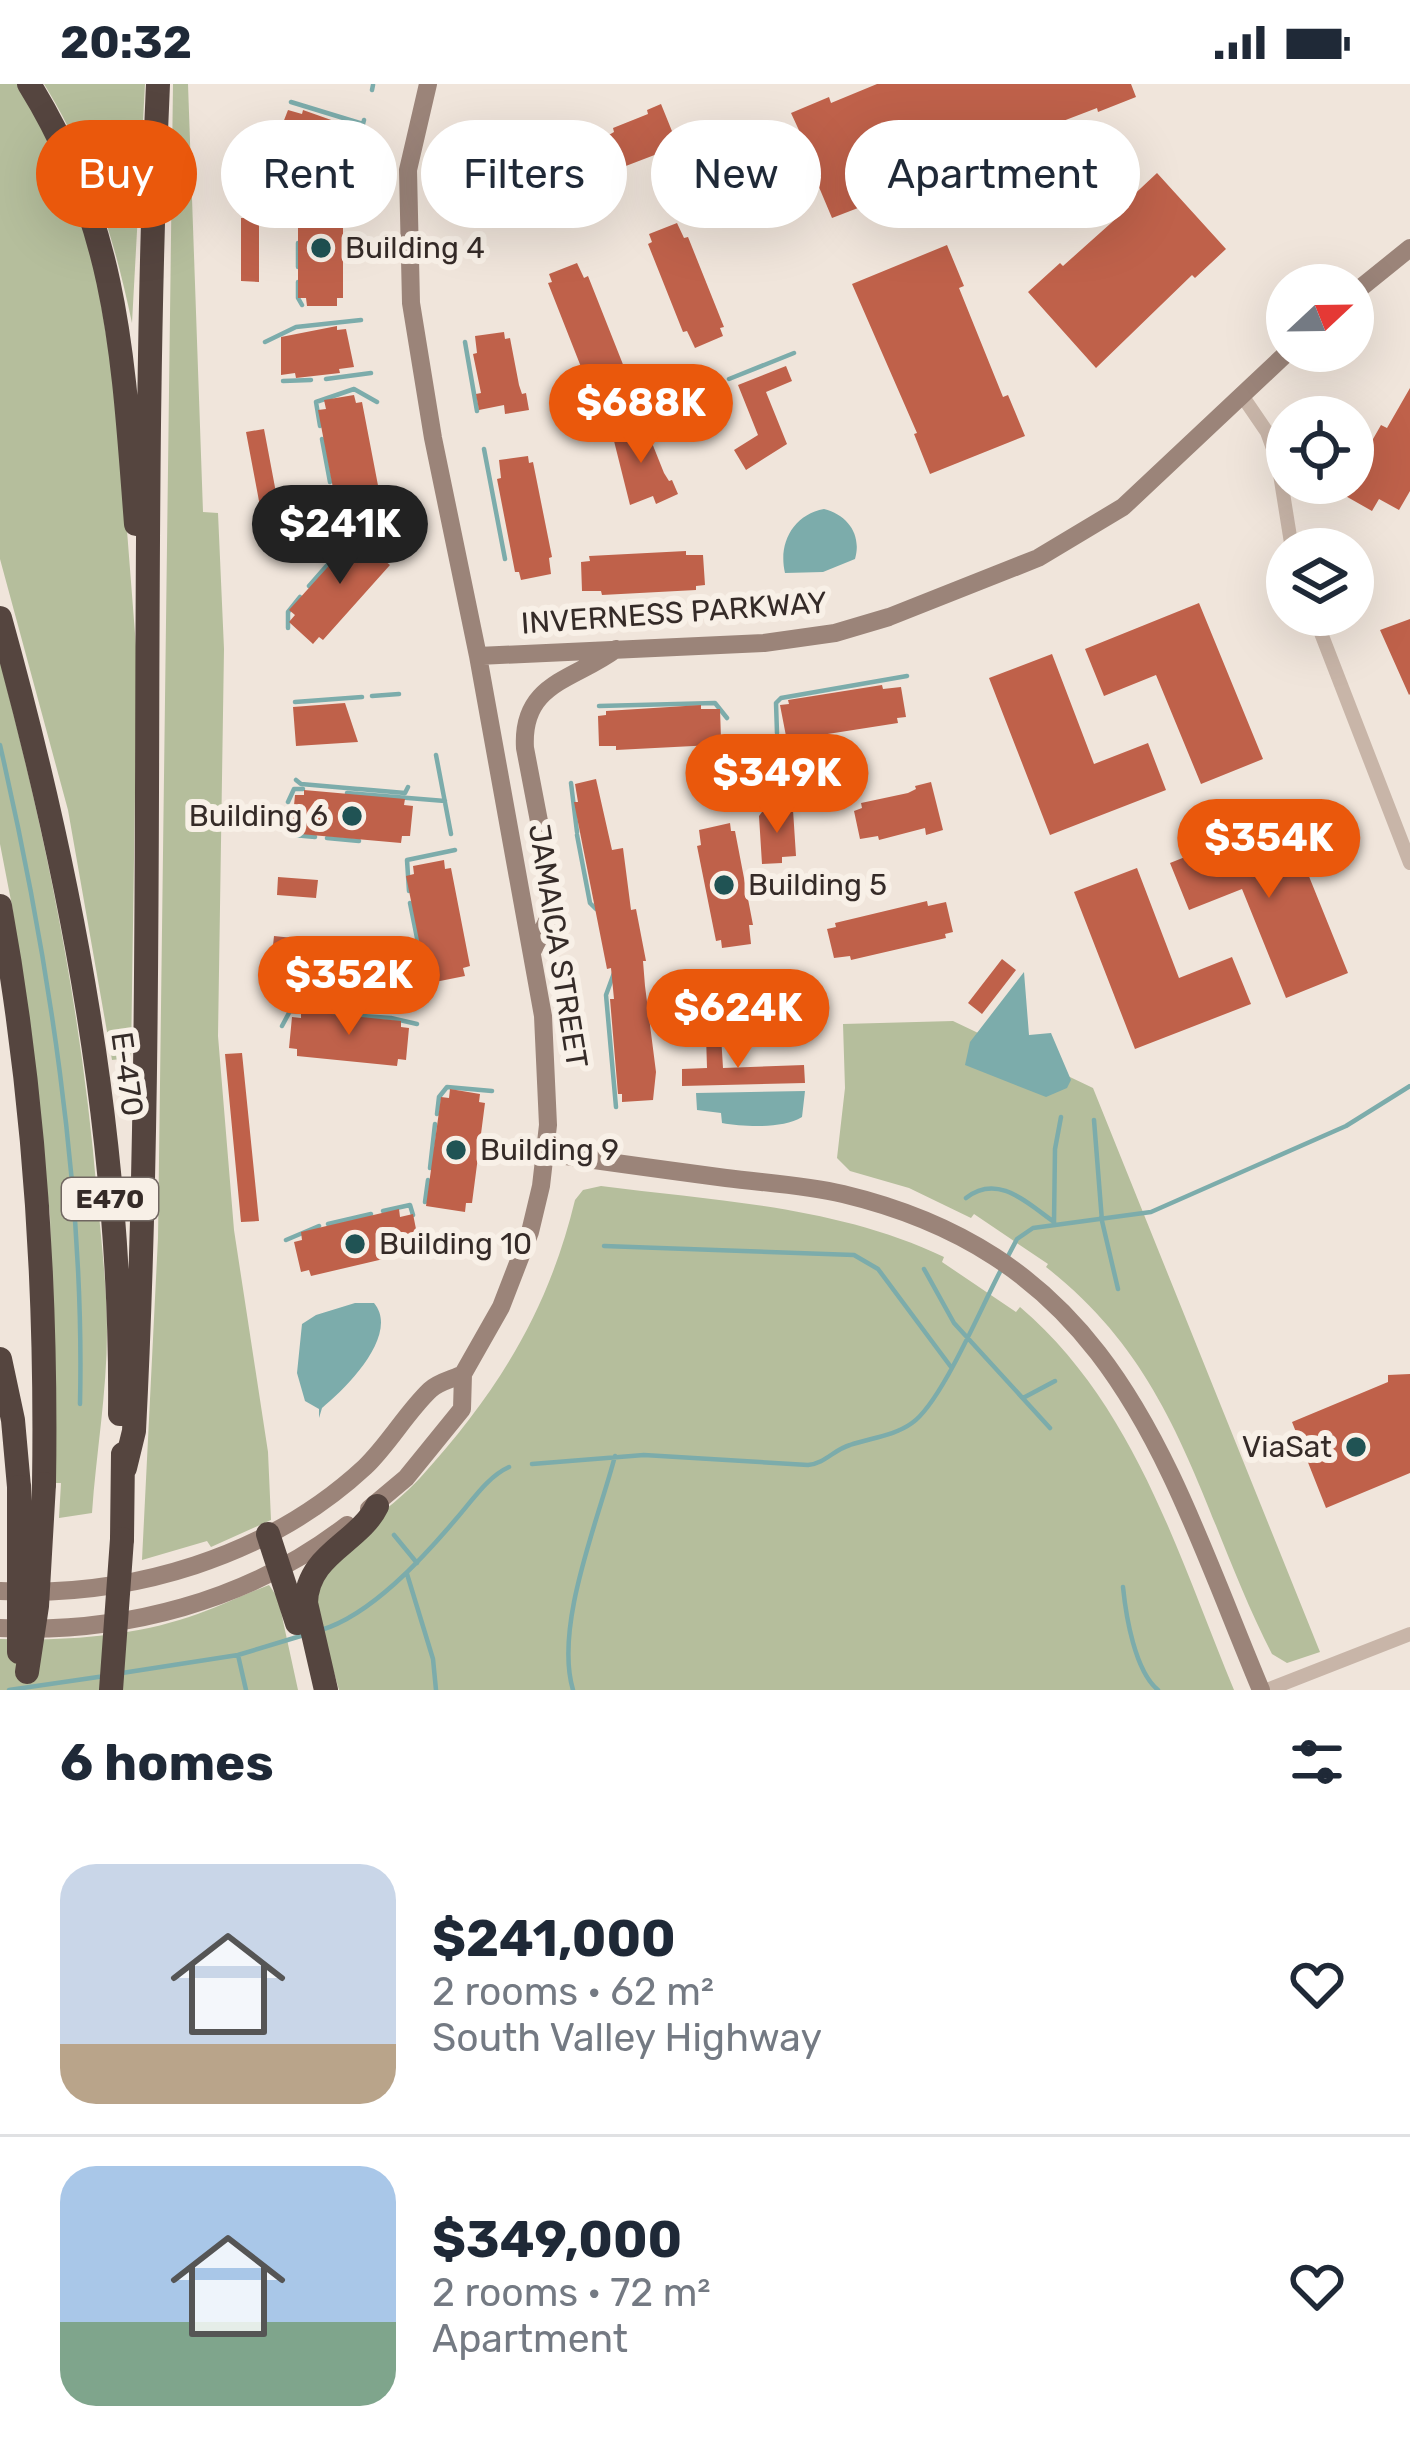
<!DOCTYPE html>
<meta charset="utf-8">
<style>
:root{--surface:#fff;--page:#f6f6f7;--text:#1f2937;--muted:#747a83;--line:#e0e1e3;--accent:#ea580c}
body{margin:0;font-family:Rubik,sans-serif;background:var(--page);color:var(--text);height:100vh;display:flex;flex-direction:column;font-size:45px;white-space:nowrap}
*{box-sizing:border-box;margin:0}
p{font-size:39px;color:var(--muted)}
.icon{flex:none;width:66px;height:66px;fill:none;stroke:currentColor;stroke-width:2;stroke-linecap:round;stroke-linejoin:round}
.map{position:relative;height:1606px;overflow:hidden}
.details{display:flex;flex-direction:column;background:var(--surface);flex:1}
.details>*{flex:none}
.top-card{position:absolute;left:36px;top:36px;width:1338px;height:108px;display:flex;gap:24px}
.needle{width:78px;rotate:68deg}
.buttons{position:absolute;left:1266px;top:180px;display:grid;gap:24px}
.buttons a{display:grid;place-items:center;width:108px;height:108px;border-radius:50%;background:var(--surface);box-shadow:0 12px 48px #0002;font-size:60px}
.price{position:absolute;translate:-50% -102px;padding:0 27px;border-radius:42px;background:var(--accent);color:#fff;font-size:39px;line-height:78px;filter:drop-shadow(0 3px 6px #0008)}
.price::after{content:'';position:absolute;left:50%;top:72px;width:36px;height:27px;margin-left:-18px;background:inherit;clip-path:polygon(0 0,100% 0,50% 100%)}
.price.current{background:#222;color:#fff}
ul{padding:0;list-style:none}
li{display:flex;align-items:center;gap:36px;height:300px;padding:0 60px}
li+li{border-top:3px solid var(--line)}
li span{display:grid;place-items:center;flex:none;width:336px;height:240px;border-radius:36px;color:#555}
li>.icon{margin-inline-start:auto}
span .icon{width:144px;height:144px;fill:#fffc;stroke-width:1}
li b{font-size:51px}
h2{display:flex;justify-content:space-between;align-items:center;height:144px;padding:0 60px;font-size:51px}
.pill{padding:0 42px;border-radius:54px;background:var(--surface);box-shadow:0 12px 48px #0002;font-size:42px;line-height:108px}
.pill.current{background:var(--accent);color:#fff}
.status{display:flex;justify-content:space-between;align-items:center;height:84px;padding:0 60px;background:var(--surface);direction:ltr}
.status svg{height:33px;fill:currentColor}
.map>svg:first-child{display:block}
.green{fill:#b5be9c}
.water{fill:#7cacab}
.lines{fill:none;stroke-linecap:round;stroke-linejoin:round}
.stream{stroke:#7cacab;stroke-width:4.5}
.building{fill:#bf614a}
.street{stroke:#c8b5a8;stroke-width:14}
.secondary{stroke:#9b8479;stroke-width:18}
.highway{stroke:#55453f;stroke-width:24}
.highway-bridge{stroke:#55453f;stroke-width:24}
.poi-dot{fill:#205354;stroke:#f8f0e7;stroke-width:4.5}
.labels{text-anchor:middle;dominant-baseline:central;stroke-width:12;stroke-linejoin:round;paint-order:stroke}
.shield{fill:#f8f0e7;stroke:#706661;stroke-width:3}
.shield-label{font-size:27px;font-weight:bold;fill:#352b28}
.poi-label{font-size:30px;fill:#352b28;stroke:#f8f0e7;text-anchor:start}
.street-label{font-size:30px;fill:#352b28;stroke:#f8f0e7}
</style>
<div class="status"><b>20:32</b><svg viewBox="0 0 49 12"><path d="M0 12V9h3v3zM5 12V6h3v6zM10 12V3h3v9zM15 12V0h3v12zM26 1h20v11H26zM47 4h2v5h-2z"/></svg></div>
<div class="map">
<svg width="1410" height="1606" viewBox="0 0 1410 1606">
<rect width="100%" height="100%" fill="#f0e5db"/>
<!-- green -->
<path class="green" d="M0 0H20L34 22 90 151 117 318 137 575 131 974 112 976 68 726 0 475Z
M44 0H145L132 239C114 154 90 74 44 0Z
M173 0H188L203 428 218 429 224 565 218 952 234 1146 268 1368 271 1436 211 1463 207 1457 142 1476 158 1154Z
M0 577C46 752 82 929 97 1110 101 1155 107 1202 107 1247 107 1309 96 1370 92 1429L59 1434 61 1399H55L50 1130 12 822 0 760Z
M953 937 1093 1004 1320 1568 1287 1579 1272 1570C1199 1427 1182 1289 1046 1183L1048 1180 974 1130 971 1134 909 1104 850 1087 837 1074 845 1004 843 940Z
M601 1102C717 1117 837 1122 944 1173L942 1178 1016 1228 1020 1223C1135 1321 1178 1471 1234 1606H339C334 1585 313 1527 318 1508 332 1458 386 1431 420 1394 497 1309 548 1228 575 1116L583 1106Z
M269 1501 278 1514 298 1606H0V1555C63 1557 129 1553 189 1533 217 1524 242 1511 269 1501Z"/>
<!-- water -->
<path class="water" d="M824 425C848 431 862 451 855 475L823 488 785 489C778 459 793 431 824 425Z
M1024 888 1029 951 1051 949 1071 996 1067 1004 1046 1013 965 981 970 958Z
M805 1007 802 1033C782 1045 745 1043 722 1039L721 1029 697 1026 696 1009Z
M355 1219H374C400 1250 347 1304 322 1324L319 1334V1325L305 1317 297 1289 302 1240 316 1231Z"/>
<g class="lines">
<!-- stream -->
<path class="stream" d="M372 6 373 1
M291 18 363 40 364 36
M275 70 302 79
M315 82 356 89
M299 112 301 98 355 103
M298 183V159
M298 198V214L302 221
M265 258 296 243 361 236
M465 258 477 327
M326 295 371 289
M729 295 794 269
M283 297 311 296
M320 342 316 318 354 305 377 318
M322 355 330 398
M484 365 505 475
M332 410 339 431
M345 450 393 442
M309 502 337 470
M288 544V528L300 513
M372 612 399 610
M295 618 362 613
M599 622 715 619 727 634
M777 649 776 619 781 614 907 592
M0 661C48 869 85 1107 80 1320
M436 671 451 750
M296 696 301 700 358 705
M571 699 577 748
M359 705 405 709 408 703
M347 709 445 717
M288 718 294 705H303
M285 734V741L293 751 315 753
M577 751 590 819 596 825
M327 754 359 757
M409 807 407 776 455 766
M410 819 419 864
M421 875 425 891 432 900
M614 889 606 911 616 1023
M282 942 290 927 391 934 417 940
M437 1030 439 1013 447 1003 492 1007
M1094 1036 1102 1137 1118 1205
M430 1084 435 1040
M966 1114C998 1089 1027 1119 1054 1138
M425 1118 428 1096
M383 1127 410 1121 413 1131
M1054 1138 1055 1065 1061 1033
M328 1140 371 1130
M286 1156 319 1142
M604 1162 854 1171 878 1185 951 1283
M1007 1174 1017 1155 1033 1144 1151 1128 1346 1042 1410 1002
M924 1185 954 1239 1050 1344
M1023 1314 1055 1297
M532 1380 644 1371 808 1381C826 1379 833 1366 850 1361 870 1354 894 1352 912 1339 942 1318 982 1221 1002 1184
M394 1451 417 1479
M407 1490 433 1575 436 1606
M1123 1503C1126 1533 1135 1587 1158 1606
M321 1546C371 1531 423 1474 456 1435 472 1417 487 1393 509 1383
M238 1571 246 1606
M122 1589 238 1571 304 1551
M9 1606 105 1592
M573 1606C554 1542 598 1437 615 1372"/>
</g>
<!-- building -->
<path class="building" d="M877 0H1131L1136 13 1098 28 1097 24 1000 61 1002 66 964 81 962 77 868 114 871 119 832 134 816 96 821 94 791 29 829 13 831 19Z
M661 20 678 62 618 85 616 81 609 82 518 123 490 134 489 130 473 135 462 107 470 104 468 100 557 64 558 68 576 64 607 52 614 48 613 44 648 30 647 26Z
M288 26 302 30 303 26 351 43 345 82 337 79V84L287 70 288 66 274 62Z
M1157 89 1226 165 1195 194 1192 191 1096 284 1028 208 1060 179 1063 182 1129 123 1125 119Z
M307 104 337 105V114H343V214H337V222H307L306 214H298V113H307Z
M241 134H259V198L241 197Z
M677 139 684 154 688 153 724 243 720 244 723 252 695 264 687 247 683 248 648 160 652 158 649 150Z
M947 161 964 202 959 204 1003 313 1008 311 1025 352 930 390 914 350 917 349 852 200Z
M577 179 584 194 588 192 624 283 620 284 623 292 595 303 587 286 583 288 548 199 552 198 549 190Z
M337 242V246L346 245 354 283 339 285 340 289 296 294 295 289 281 291V253Z
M504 248 505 255 510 254 519 301 522 310 526 309 529 326 505 330 504 321 479 326 476 310 481 309 473 270 477 269 475 252Z
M786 282 792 297 766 308 787 360 746 386 734 366 758 351 738 301Z
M1410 304V407L1399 426 1379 415 1372 427 1342 410 1348 399H1353V390L1381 341 1387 344Z
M354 311 356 319 362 318 381 417 374 418 376 426 347 432 345 423 337 425 318 326 326 325 324 316Z
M639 339 642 346 646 344 664 389 669 397 672 396 678 410 656 420 653 412 630 421 612 349Z
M264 345 284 451 266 454 246 348Z
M528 372 529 379 533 378 552 473 549 474 551 490 521 496 519 488H515L497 395 501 394 499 376Z
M363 444 391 470 385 477 390 481 323 556 319 553 313 560 289 538 295 531 289 526Z
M686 467V471H703L705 501 696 502V506L602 511 601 507H582L581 478 590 477 589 472Z
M1199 519 1263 675 1201 700 1156 591 1104 612 1085 565Z
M1410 535V610L1409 611 1380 546Z
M1052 570 1094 680 1148 659 1166 706 1050 751 989 594Z
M882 601 883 605 901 603 906 633 897 634 898 639 802 654 801 650 786 652 780 621 789 620 788 616Z
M345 619 358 658 296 662 293 623Z
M701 621V625H720L721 655 712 656 713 661 616 666V662H599L598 632 606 631V627Z
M596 695 612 766 623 764 631 826 636 825 646 877H643L645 902 656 988 653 1016 622 1018V1010H618L610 915H614L611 884 607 885 574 718H578L575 700Z
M931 698 943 746 926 751 925 744 879 756 878 752 860 755 854 727 862 724 861 719 908 709 916 705 915 702Z
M304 706 405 715 404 721 413 722 410 752H402L401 759 300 750 301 743 292 742 293 732 295 711H304Z
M793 726 796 772 782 773V779L762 780 759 732 762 728Z
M1285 733 1348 889 1286 914 1242 805 1189 826 1170 779Z
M730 739 731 747H735L753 841H749L751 860 722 864 721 856 716 857 697 762 701 761 699 746Z
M444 776 445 785 451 784 470 882 463 884 465 892 435 898 433 889 426 891 406 792 414 790 413 782Z
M1137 784 1179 894 1232 873 1251 920 1135 965 1074 808Z
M278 793 318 796 316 814 277 811Z
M927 817 928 822 946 818 953 848 945 850 946 854 851 876 850 872 834 874 827 845 836 843 835 839Z
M274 852 322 857 320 875 272 871Z
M1002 875 1016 886 982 930 968 919Z
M301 927 401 937V943L409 944 406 976 398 975 397 982 297 972V965L289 964 292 933 301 934Z
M706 951H721L723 984 804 981 805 999 682 1002V985L707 984Z
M242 969 259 1137 241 1138 225 970Z
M450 1005 480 1010 479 1018 485 1019 472 1119H466L465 1128 426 1122 441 1013 449 1014Z
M399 1125 400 1133 413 1130 417 1150 413 1151 416 1161 407 1163 409 1169 311 1192 309 1186 301 1188 294 1158 302 1156 301 1148Z
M1410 1290V1389L1326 1424 1292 1338 1388 1298V1291Z"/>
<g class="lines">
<!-- street -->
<path class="street" d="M1241 310 1267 348 1278 378 1292 465
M1314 531 1410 779
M1267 1606 1410 1550"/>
<!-- secondary -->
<path class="secondary" d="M1353 210 1410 164
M478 572 764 559 835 549 889 533 1038 474 1123 423 1289 267
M532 868 555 821 525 664C521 598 575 596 616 565
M546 1069C606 1078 666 1086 726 1094 765 1099 805 1101 843 1110 1115 1175 1166 1379 1261 1606
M369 1425 406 1394 462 1325 463 1290 501 1223 530 1148 541 1102 548 1041 543 932 478 572 433 354 411 219 408 86 428 0
M0 1507C130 1514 268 1473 365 1383 389 1360 406 1329 430 1306 438 1298 453 1295 463 1290
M0 1544C123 1550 249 1517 347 1441"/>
<!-- highway -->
<path class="highway" d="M29 0C119 145 123 275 136 440
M0 534C72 793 123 1060 120 1330
M0 822C35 1013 47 1207 44 1400
M0 1275 13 1336 19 1403
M125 1384 134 1347C157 898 138 449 158 0
M268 1450 297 1539
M122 1455 123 1370
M326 1606 306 1519C307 1470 359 1459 377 1422"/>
<!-- highway-bridge -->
<path class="highway-bridge" d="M19 1403V1568
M27 1588 37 1522 44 1400
M111 1606 122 1455"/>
</g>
<!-- markers -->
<g class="poi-dot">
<circle cx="321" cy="164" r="12"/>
<circle cx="352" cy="732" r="12"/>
<circle cx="724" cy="801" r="12"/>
<circle cx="456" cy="1066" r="12"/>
<circle cx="355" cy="1160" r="12"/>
<circle cx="1356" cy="1363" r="12"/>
</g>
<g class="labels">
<!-- shield labels -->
<rect class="shield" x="62" y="1094" width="96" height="42" rx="9"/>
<g class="shield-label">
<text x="110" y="1115">E470</text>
</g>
<!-- poi labels -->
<g class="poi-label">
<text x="345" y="164">Building 4</text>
<text x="328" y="732" text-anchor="end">Building 6</text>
<text x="748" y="801">Building 5</text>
<text x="480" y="1066">Building 9</text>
<text x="379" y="1160">Building 10</text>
<text x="1332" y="1363" text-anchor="end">ViaSat</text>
</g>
<!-- street labels -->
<g class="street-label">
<text transform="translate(674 529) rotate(-4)">INVERNESS PARKWAY</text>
<text transform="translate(558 862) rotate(81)">JAMAICA STREET</text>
<text transform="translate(127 990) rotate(82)">E-470</text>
</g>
</g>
</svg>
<div class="buttons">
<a><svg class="needle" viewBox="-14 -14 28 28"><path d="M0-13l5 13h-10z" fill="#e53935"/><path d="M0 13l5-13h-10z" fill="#747a83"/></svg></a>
<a><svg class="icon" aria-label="locate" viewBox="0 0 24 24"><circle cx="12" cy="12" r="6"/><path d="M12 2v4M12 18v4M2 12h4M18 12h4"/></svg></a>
<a><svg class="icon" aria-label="layers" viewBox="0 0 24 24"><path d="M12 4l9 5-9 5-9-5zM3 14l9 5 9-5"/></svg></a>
</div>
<b class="price" style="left:641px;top:382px">$688K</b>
<b class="price current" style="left:340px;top:503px">$241K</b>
<b class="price" style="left:777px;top:752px">$349K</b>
<b class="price" style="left:1269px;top:817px">$354K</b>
<b class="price" style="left:349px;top:954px">$352K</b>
<b class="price" style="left:738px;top:987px">$624K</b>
<div class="top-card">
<a class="pill current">Buy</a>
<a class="pill">Rent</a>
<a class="pill">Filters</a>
<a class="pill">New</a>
<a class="pill">Apartment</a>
</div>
</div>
<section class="details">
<h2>6 homes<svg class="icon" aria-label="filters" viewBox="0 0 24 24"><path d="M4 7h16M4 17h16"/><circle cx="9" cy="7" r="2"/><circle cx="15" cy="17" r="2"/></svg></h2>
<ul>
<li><span style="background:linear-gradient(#c9d6e8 75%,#b9a48a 0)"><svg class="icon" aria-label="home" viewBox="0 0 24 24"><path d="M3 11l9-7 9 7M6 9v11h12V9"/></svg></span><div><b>$241,000</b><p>2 rooms · 62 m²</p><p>South Valley Highway</p></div><svg class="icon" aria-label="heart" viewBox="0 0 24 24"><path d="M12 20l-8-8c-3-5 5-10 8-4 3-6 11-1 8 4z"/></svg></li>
<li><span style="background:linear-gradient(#a9c7e8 65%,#7fa58c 0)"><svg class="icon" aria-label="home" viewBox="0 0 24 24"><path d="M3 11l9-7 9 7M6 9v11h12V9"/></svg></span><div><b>$349,000</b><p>2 rooms · 72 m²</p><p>Apartment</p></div><svg class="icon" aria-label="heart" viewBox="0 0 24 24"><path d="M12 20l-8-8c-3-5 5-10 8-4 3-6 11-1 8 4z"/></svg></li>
</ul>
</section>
